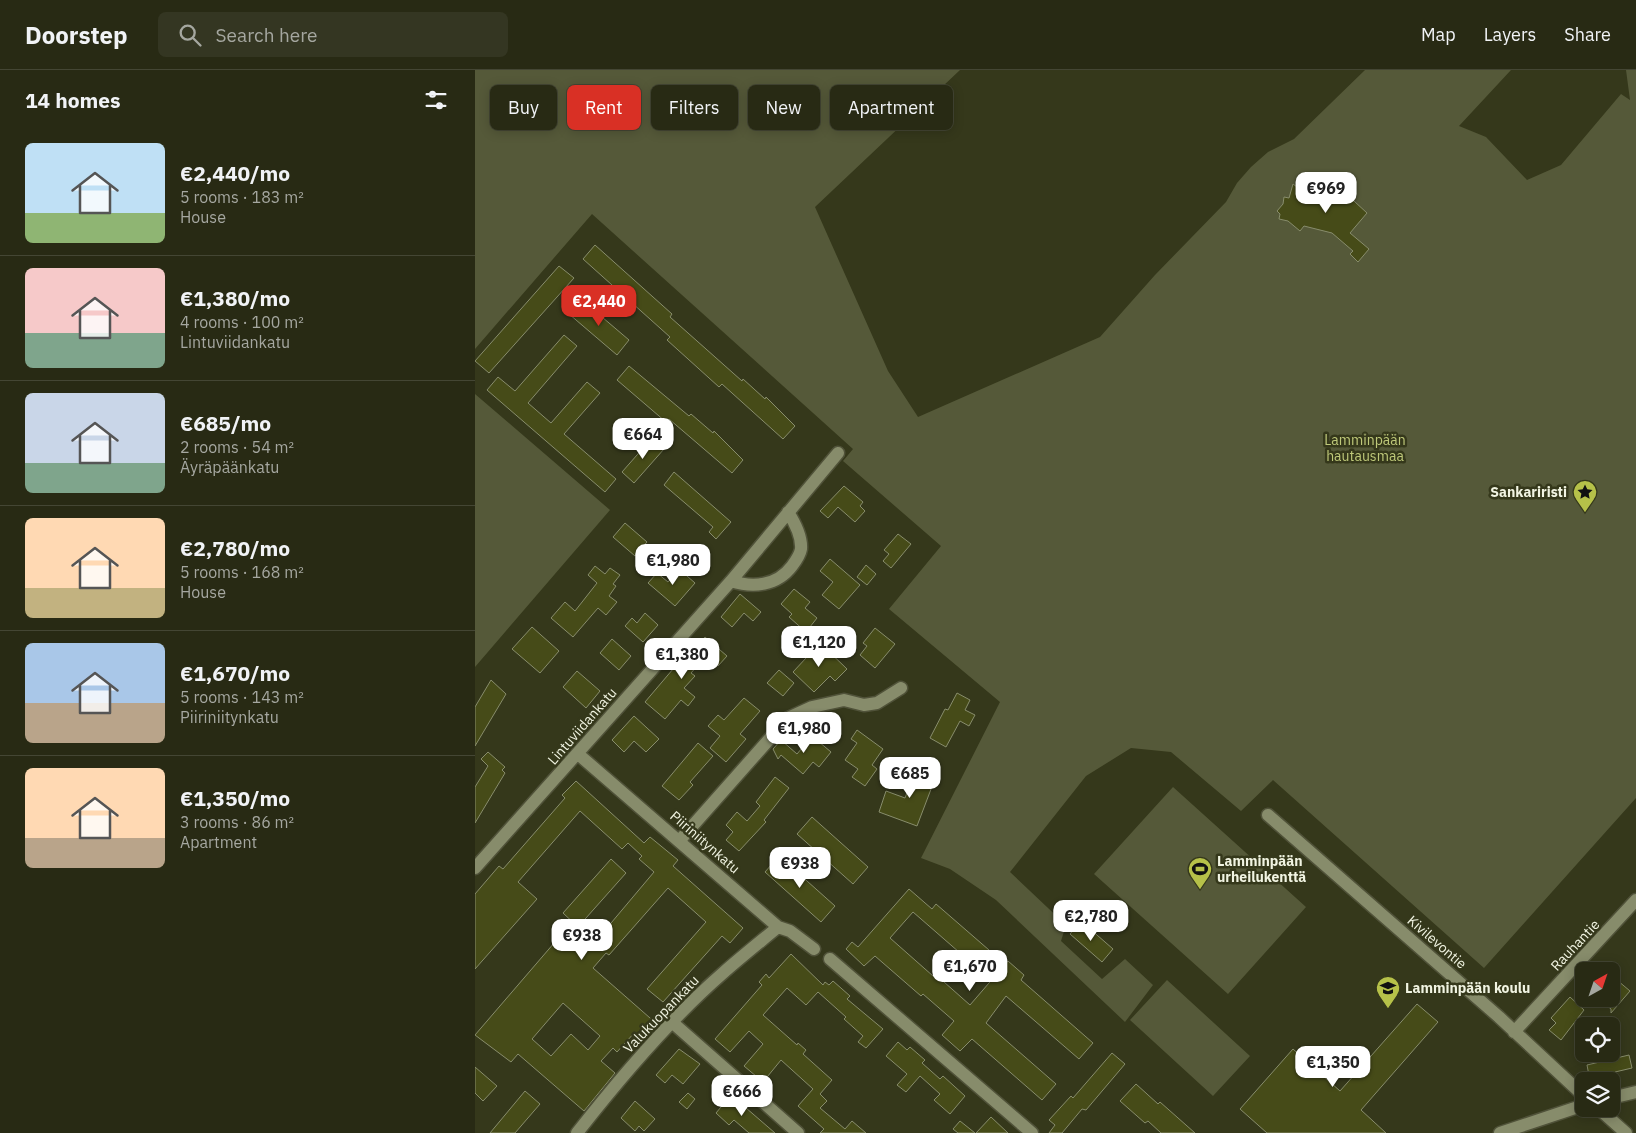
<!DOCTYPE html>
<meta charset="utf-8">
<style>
:root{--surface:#282a14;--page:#343622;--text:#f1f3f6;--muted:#a5a7a0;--line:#444634;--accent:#d93025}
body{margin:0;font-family:"IBM Plex Sans",sans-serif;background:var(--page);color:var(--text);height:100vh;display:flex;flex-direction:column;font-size:19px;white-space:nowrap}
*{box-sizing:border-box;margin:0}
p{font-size:16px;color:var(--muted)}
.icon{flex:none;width:28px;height:28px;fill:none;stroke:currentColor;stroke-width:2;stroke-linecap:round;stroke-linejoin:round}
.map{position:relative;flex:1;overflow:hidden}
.side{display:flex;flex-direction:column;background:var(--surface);width:475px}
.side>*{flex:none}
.top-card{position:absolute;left:15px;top:15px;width:475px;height:45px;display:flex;gap:10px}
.needle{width:32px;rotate:40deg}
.buttons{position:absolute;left:1100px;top:892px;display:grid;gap:10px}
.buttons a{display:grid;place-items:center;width:45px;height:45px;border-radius:8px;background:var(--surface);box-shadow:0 2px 12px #0003,0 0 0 1px var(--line);font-size:25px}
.price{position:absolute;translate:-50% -42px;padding:0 11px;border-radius:10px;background:#fff;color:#222;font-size:16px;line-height:32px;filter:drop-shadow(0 1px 2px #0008)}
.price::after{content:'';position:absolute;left:50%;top:30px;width:15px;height:11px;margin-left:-8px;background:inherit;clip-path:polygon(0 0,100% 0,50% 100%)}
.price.selected{background:var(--accent);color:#fff}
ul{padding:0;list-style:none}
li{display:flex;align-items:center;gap:15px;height:125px;padding:0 25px}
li+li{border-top:1px solid var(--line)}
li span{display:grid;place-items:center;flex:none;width:140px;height:100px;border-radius:8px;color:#555}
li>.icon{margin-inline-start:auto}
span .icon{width:60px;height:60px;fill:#fffc;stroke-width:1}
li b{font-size:21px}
h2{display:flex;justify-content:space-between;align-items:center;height:60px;padding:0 25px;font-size:21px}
.chip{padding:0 18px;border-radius:8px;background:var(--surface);box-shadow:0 2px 12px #0003,0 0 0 1px var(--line);font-size:18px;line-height:45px}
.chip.selected{background:var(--accent);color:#fff}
header{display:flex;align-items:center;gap:30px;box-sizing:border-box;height:70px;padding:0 25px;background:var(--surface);border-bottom:1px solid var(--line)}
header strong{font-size:24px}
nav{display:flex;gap:28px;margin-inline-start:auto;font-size:18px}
.search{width:350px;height:45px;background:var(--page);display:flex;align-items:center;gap:12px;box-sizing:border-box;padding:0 18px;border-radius:8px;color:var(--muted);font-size:19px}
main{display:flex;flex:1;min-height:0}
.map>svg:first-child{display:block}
.green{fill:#555939}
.building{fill:#464b18;stroke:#888d6c;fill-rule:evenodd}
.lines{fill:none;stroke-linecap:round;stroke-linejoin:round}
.minor-casing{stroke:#505239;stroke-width:15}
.minor{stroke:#878c6b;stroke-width:12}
.labels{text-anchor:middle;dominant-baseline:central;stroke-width:5;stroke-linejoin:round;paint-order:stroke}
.park-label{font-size:14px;fill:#bfc97a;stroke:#35381b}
.poi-label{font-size:14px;font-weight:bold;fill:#f1f4e2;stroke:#35381b;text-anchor:start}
.street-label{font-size:14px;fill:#f1f4e2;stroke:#35381b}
</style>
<header>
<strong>Doorstep</strong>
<div class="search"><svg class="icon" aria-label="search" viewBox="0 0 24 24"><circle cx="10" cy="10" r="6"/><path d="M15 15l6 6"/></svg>Search here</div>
<nav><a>Map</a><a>Layers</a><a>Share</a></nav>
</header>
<main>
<section class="side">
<h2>14 homes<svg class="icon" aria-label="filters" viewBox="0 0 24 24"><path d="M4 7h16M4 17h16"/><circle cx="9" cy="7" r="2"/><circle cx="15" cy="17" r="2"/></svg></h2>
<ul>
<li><span style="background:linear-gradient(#bfe0f5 70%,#8fb573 0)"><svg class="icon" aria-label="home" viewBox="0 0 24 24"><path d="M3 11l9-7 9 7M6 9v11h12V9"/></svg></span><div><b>€2,440/mo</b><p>5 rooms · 183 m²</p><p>House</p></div></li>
<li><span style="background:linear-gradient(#f6c9c9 65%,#7fa58c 0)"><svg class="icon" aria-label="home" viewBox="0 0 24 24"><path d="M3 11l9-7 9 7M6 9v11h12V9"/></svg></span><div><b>€1,380/mo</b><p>4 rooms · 100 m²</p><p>Lintuviidankatu</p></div></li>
<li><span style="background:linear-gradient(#c9d6e8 70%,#7fa58c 0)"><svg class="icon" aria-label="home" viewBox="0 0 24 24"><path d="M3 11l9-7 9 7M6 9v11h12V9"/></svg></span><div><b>€685/mo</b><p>2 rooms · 54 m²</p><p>Äyräpäänkatu</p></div></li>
<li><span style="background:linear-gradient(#ffd9b3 70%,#c2b280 0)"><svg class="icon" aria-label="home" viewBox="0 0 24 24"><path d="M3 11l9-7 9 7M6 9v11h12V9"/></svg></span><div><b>€2,780/mo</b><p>5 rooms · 168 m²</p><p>House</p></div></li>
<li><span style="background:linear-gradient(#a9c7e8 60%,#b9a48a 0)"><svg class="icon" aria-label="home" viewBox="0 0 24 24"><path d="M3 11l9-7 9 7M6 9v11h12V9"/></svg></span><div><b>€1,670/mo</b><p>5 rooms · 143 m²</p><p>Piiriniitynkatu</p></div></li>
<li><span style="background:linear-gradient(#ffd9b3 70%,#b9a48a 0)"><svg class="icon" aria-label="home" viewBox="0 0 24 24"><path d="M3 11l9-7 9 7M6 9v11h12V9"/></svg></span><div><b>€1,350/mo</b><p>3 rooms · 86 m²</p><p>Apartment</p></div></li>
</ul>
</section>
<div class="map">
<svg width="1161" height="1063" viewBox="0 0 1161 1063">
<rect width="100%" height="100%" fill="#35381b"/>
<!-- green -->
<path class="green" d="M0 0H485L340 137 413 301 443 347 625 267 680 205 751 132 762 113 776 97 793 82 819 69 890 0H1036L984 56 1011 67 1052 110 1086 95 1146 24 1155 30 1151 0H1161V728L1009 898 798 710 766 741 696 682 656 678 611 706 535 802 591 855 586 871 627 909 650 889 678 915 650 952 521 830 475 799 446 788 525 632 414 539 466 476 368 391 378 379 117 144 0 279Z
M0 324 135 440 0 597Z
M698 717 831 837 753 924 619 804Z
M692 910 775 986 738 1026 655 950Z"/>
<!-- building -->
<path class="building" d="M818 114 826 120 838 122 839 115 867 120 892 143 875 163 894 179 883 192 875 184 878 181 857 163 829 156 825 161 813 151 804 149 805 144 802 141 808 134 809 127 814 128Z
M120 175 197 244 195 247 267 311 268 309 290 329 291 327 320 356 308 369 247 314 244 317 192 270 195 267 108 189Z
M84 196 99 208 14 303 0 291Z
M107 230 154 270 142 285 94 244Z
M89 265 102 276 53 333 76 353 112 312 125 323 89 364 141 409 130 422 12 320 23 307 40 321Z
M154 296 214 346 216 344 238 363 239 361 268 390 257 403 194 349 191 352 142 310Z
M177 368 189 379 159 413 147 402Z
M199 402 256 452 241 469 234 462 238 457 189 415Z
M369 416 388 432 385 436 390 441 380 452 363 437 353 448 345 441Z
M150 453 172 472 160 486 138 467Z
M423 464 436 474 416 498 408 491 414 484 409 480Z
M355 489 385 515 364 539 347 525 358 512 345 501Z
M391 495 401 504 392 515 382 507Z
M120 496 130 504 135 498 145 505 138 514 141 516 134 526 142 532 131 545 123 538 98 567 76 548 90 532 100 541 122 513 113 505Z
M204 499 220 513 200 536 173 513 182 503 193 512Z
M319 519 335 532 330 538 342 548 331 562 314 547 317 544 306 534Z
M265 524 286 542 278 551 269 543 257 557 246 547Z
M170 543 183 555 168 572 150 556 157 548 162 553Z
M57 557 84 581 65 603 37 579Z
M400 558 420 574 400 598 385 585 392 576 388 573Z
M230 567 252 586 243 596 231 586 216 603 220 606 209 618 220 627 213 636 206 630 190 649 170 632 204 592 207 595Z
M137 569 156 586 144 600 125 583Z
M345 573 372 599 360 611 355 606 339 622 318 602Z
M304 600 319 613 308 626 292 613Z
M102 601 125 621 111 638 88 617Z
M16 610 31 624 0 676V637Z
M482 623 495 630 490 640 500 645 494 656 485 651 471 677 455 668 470 639 473 640Z
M269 628 285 641 265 664 271 669 251 692 235 678 245 666 233 656 243 645 249 650Z
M159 646 184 669 171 682 159 671 149 682 137 670Z
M382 660 408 679 397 695 402 699 390 716 377 707 383 699 370 690 382 673 376 669Z
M337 666 356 682 344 697 338 692 328 704 306 685 303 689 298 679 306 670 322 684Z
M223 673 238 686 215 712 218 715 204 730 187 716Z
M13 682 30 697 27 700 30 703 0 753V717L13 696 6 689Z
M441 699 461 706 442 756 404 742 411 721 430 728Z
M300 707 314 718 289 750 291 752 264 781 251 770 258 762 251 755 262 742 272 751 285 736 281 732Z
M101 711 169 773 175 767 203 790 198 796 268 858 255 873 247 866 188 932 172 919 231 852 193 818 134 885 131 883 118 898 183 955 169 970 160 962 142 982 138 978 126 991 140 1003 109 1041 43 984 36 992 0 965 92 858 115 878 179 802 164 789 167 786 153 773 147 779 105 741 43 812 62 829 0 899V824L24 796 28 799 90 728 87 725ZM88 933 125 966 113 980 96 964 76 986 57 969Z
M337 747 393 797 378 814 322 764Z
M304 786 360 836 346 852 290 802Z
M136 789 151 803 103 857 88 843Z
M434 819 457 839 461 834 514 880 500 896 438 842 415 868 458 906 460 904 495 935 533 891 549 905 546 910 618 973 604 989 531 926 511 953 581 1014 567 1030 497 969 485 981 467 965 479 951 448 924 446 926 400 886 389 896 371 879 377 872 383 877Z
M606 851 638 879 627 892 595 864Z
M316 884 348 915 350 912 354 915 358 911 375 926 372 929 408 959 391 978 383 972 388 966 369 949 371 947 343 922 331 935 312 918 288 945 322 975 323 973 331 980 328 984 357 1010 345 1024 352 1031 345 1038 370 1059 377 1051 391 1063H345L349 1059 323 1036 338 1019 306 990 288 1012 269 996 288 974 274 961 255 982 240 969 287 915 284 912 291 904 294 908Z
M1136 905 1155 921 1136 943V939L1124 929H1136Z
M1095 927 1109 940 1086 970 1074 960 1081 953 1076 948Z
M942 934 963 952 886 1040 911 1063H792L765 1039 818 979 865 1021Z
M423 972 432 980 435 977 450 990 447 993 465 1009 468 1006 490 1026 475 1044 459 1030 465 1024 445 1006 431 1022 422 1015 432 1004 411 986Z
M204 979 225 994 208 1014 197 1005 190 1013 181 1005Z
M637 983 650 994 611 1040 607 1039 587 1063H574L580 1055 574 1050 596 1026 598 1028Z
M1154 985 1157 998 1140 1002 1141 1006 1115 1011 1112 995Z
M0 997 22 1016 8 1031 0 1023Z
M661 1014 683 1034 685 1032 720 1063H686L673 1051 670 1053 645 1031Z
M50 1021 65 1034 40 1063H15Z
M213 1023 220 1029 212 1039 204 1032Z
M256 1025 300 1063H274L259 1050 254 1055 241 1043Z
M160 1031 180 1049 169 1061 164 1056 160 1061 146 1048Z
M516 1047 533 1063H501Z
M485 1051 500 1063H483L478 1059Z"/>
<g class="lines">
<!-- minor casing -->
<g class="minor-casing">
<path id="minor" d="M256 511C278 518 302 516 317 496 320 492 325 485 326 479 327 466 320 453 313 442
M103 684 303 857 315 861 339 879
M793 745 1024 947 1109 1026
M205 770 313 648 337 637 369 630 389 635 402 633 426 618
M0 798 256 511 363 383
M355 889 557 1063
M198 953 323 1063
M1039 962 1161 830
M1136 1028 1161 1022
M1124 1039 1151 1063
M102 1063C145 1008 195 949 248 903 266 887 285 872 303 857
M1025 1063 1109 1035"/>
</g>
<!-- minor -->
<use href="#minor" class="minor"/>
</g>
<!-- icons -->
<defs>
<g id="sight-pin" transform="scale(1.25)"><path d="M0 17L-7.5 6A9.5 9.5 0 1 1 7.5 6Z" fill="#b6c149" stroke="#35381b"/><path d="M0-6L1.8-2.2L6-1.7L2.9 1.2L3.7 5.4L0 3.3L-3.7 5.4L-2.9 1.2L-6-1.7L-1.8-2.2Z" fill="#111"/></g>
<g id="stadium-pin" transform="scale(1.25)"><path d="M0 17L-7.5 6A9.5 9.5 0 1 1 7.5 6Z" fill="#b6c149" stroke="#35381b"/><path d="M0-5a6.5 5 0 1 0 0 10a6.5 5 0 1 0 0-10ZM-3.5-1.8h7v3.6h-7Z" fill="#111"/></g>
<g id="school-pin" transform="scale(1.25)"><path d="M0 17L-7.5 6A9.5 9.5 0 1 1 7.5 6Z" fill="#b6c149" stroke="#35381b"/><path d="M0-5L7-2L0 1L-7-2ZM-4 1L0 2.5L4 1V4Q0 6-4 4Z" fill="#111"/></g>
</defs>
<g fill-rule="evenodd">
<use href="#sight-pin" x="1110" y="422"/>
<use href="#stadium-pin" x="725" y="799"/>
<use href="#school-pin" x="913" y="918"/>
</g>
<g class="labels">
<!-- park labels -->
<g class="park-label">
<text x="890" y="370">Lamminpään<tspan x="890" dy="16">hautausmaa</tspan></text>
</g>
<!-- poi labels -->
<g class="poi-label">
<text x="1092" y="422" text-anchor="end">Sankariristi</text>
<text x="742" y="791">Lamminpään<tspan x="742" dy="16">urheilukenttä</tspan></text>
<text x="930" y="918">Lamminpään koulu</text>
</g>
<!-- street labels -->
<g class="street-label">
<text transform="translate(107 656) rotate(-49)">Lintuviidankatu</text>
<text transform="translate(230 772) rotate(41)">Piiriniitynkatu</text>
<text transform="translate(962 872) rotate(41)">Kivilevontie</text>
<text transform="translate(1100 875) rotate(-47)">Rauhantie</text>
<text transform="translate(186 944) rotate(-46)">Valukuopankatu</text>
</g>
</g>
</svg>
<div class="buttons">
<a><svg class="needle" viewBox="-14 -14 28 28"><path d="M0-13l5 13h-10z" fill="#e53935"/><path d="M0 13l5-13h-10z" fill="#a5a7a0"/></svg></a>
<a><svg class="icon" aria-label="locate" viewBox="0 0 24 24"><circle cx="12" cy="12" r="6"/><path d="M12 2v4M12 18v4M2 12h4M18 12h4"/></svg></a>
<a><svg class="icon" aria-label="layers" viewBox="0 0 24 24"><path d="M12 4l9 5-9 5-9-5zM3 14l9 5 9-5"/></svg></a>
</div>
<b class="price" style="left:851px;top:144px">€969</b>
<b class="price selected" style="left:124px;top:257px">€2,440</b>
<b class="price" style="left:168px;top:390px">€664</b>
<b class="price" style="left:198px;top:516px">€1,980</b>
<b class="price" style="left:344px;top:598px">€1,120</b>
<b class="price" style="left:207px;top:610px">€1,380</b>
<b class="price" style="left:329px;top:684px">€1,980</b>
<b class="price" style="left:435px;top:729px">€685</b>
<b class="price" style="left:325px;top:819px">€938</b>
<b class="price" style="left:616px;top:872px">€2,780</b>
<b class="price" style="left:107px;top:891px">€938</b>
<b class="price" style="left:495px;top:922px">€1,670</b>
<b class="price" style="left:858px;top:1018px">€1,350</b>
<b class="price" style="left:267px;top:1047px">€666</b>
<div class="top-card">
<a class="chip">Buy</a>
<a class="chip selected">Rent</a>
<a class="chip">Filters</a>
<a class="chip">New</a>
<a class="chip">Apartment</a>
</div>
</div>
</main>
